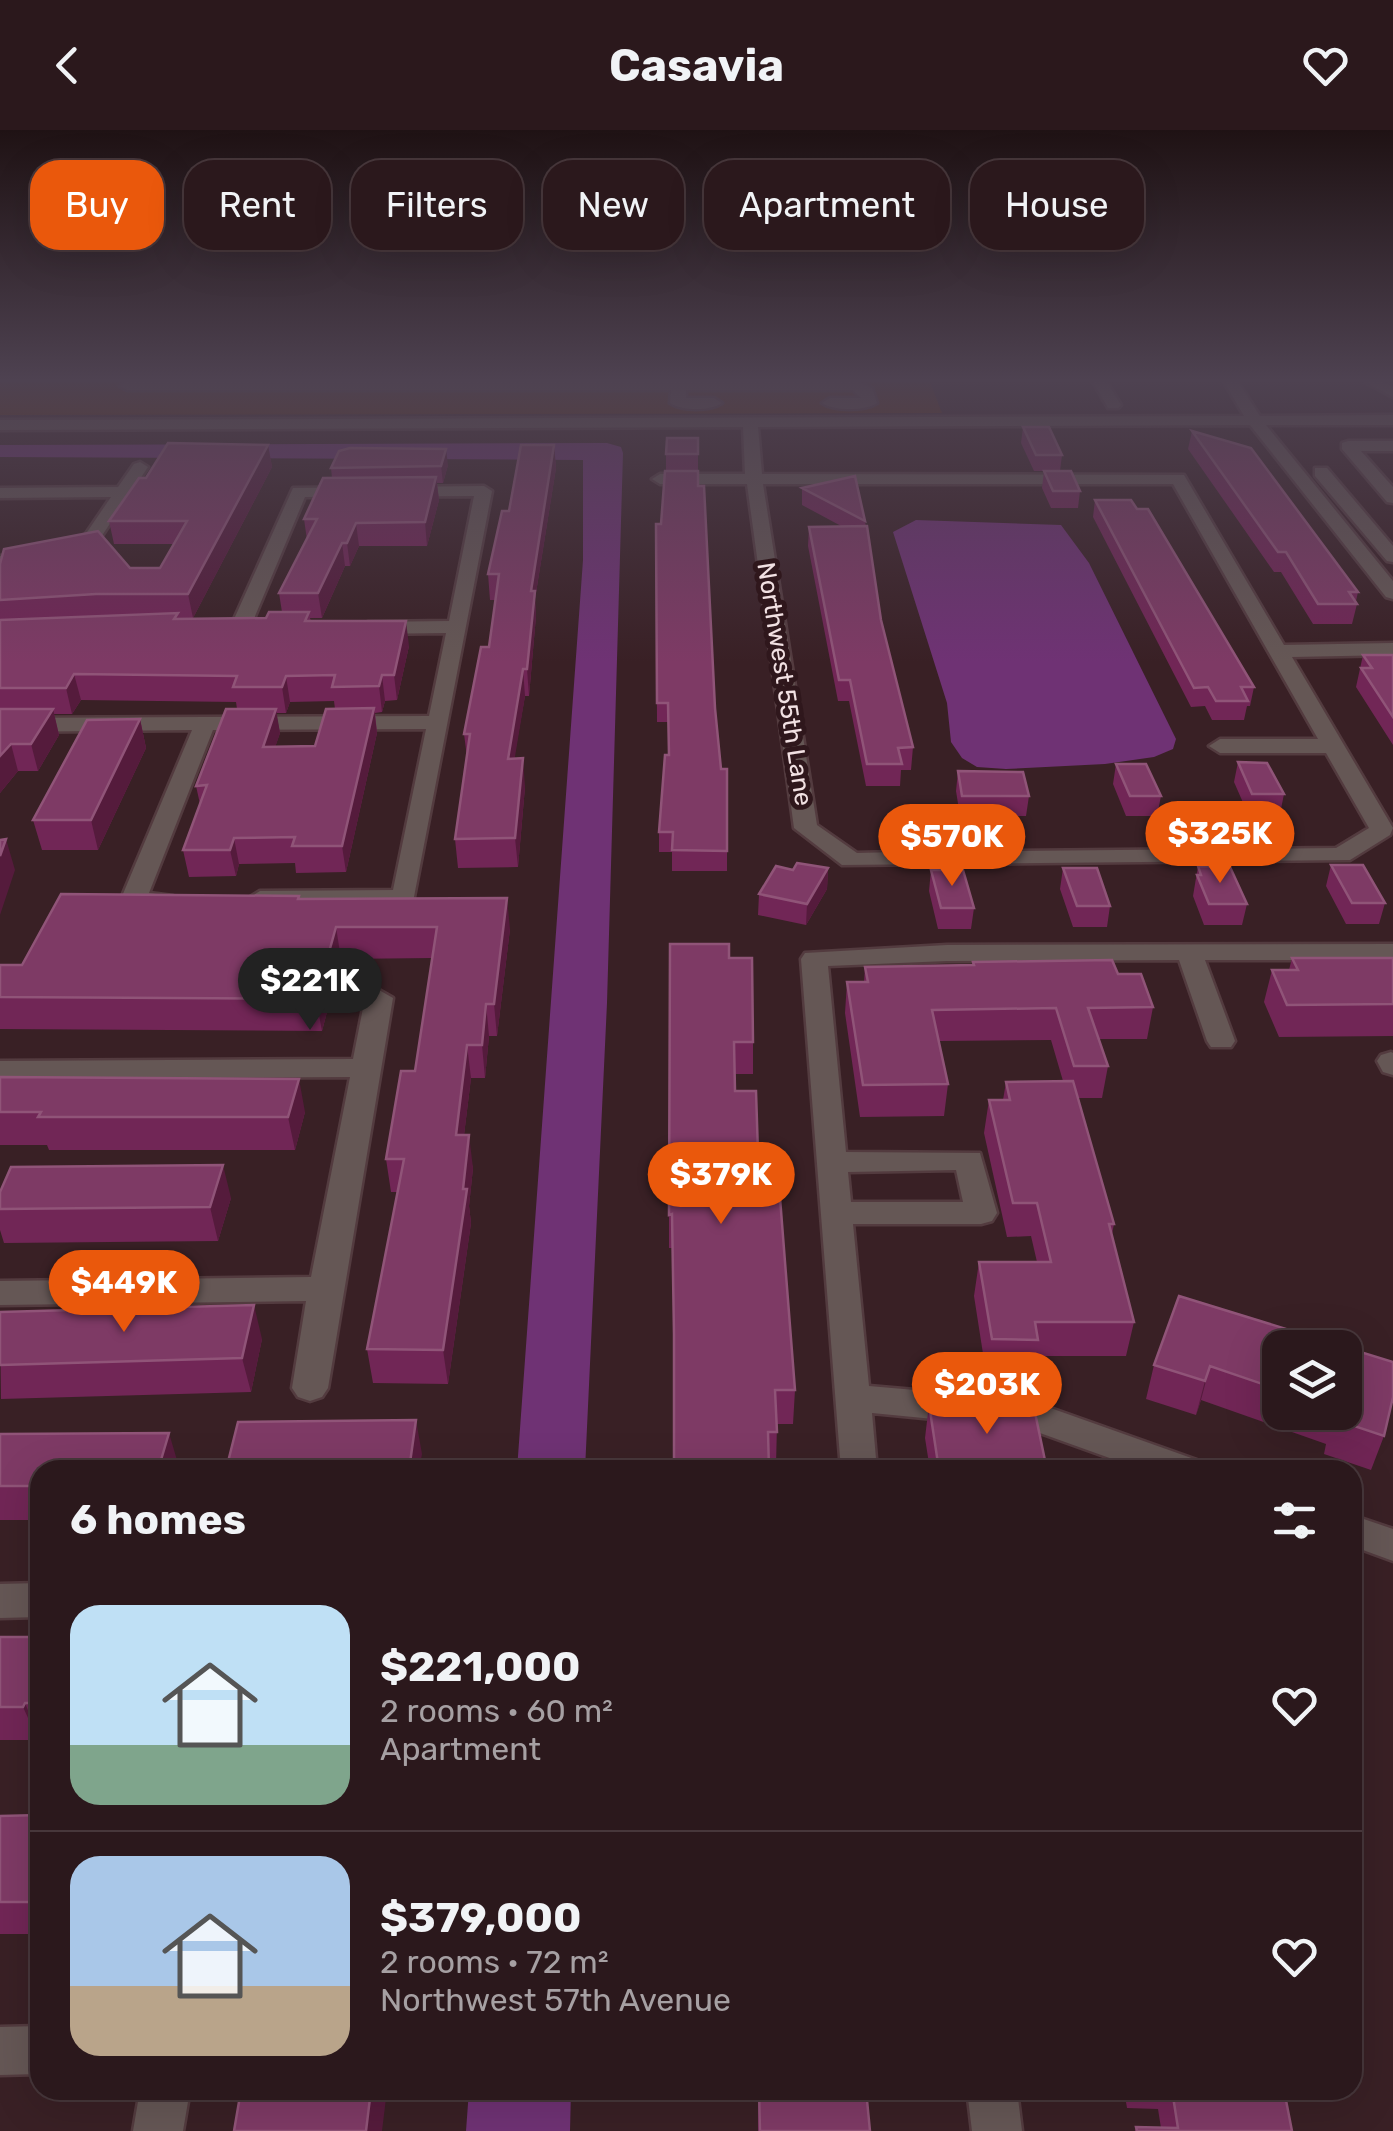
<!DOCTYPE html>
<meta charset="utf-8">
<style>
:root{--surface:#2b181c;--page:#332125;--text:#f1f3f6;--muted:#a6a0a3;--line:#47373b;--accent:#ea580c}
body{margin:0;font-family:Rubik,sans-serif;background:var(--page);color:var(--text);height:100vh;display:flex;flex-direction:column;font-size:38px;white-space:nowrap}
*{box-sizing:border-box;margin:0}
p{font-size:32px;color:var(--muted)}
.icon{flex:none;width:55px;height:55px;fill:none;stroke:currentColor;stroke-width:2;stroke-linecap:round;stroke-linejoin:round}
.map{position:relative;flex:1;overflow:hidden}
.panel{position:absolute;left:30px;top:1330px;width:1332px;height:640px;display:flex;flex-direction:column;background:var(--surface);border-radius:30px;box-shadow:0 10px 40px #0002,0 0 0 2px var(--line)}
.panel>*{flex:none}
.guide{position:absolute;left:30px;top:30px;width:1335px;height:90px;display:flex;gap:20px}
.controls{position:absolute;left:1262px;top:1200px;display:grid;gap:20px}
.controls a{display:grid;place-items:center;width:100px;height:100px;border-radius:20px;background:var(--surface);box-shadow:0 10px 40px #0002,0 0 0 2px var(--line);font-size:50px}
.price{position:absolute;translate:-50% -85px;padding:0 22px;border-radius:35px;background:var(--accent);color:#fff;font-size:32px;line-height:65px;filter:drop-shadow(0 2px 5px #0008)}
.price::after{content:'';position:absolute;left:50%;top:60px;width:30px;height:22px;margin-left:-15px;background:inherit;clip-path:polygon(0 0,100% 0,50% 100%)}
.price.selected{background:#222;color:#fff}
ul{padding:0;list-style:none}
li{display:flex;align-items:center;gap:30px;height:250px;padding:0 40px}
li+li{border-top:2px solid var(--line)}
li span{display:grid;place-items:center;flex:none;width:280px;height:200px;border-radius:30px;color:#555}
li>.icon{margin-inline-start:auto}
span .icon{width:120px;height:120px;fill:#fffc;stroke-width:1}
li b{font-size:42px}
h2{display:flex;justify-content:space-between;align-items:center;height:120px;padding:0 40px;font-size:42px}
.chip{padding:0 35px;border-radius:30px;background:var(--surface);box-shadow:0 10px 40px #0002,0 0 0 2px var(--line);font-size:35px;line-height:90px}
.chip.selected{background:var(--accent);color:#fff}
header{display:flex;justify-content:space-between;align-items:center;height:130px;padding:0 40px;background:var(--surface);font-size:45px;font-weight:700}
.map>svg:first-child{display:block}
.green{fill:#612c07}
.water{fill:#6f3274}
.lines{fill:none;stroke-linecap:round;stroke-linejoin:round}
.minor-casing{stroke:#533b3f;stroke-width:5}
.minor{fill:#655755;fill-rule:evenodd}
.wall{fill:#712656;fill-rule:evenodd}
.shaded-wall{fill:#551b3c}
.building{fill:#7e3a65;stroke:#905478;stroke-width:2.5}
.labels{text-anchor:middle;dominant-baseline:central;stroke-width:10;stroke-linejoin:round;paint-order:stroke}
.far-street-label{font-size:25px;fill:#f1e0e2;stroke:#2f171c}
</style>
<header><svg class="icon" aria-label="back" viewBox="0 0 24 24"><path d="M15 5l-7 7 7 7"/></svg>Casavia<svg class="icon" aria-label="heart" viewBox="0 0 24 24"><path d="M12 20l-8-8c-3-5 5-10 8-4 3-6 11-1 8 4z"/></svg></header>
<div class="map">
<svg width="1393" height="2001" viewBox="0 0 1393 2001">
<rect width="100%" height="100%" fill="#392025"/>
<!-- green -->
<path class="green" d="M0 252H930L942 283 0 285Z"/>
<!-- water -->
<path class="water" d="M607 313 621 317 623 323 607 873 585 1340H517L583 430V330L0 327V315Z
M916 390 1061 395 1089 433 1176 609 1173 619 1154 627 1105 634 1006 639 977 637 962 628 951 612 947 573 893 402Z
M469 1960H571L570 2001H466Z"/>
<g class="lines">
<!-- minor casing -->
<g class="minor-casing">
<path id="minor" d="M125 252H857L872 258 877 273C865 281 834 281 822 273L830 268H861L853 260H686V268H714L722 273C710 281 682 281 670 273L671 260H127L120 256Z
M1093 252H1107L1121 275 1118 278H1108Z
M1224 252H1238L1260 286 1393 285V295H1266L1393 451V469L1386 467 1250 295 758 297 762 344 1184 345 1284 515 1393 513V525L1292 527 1393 698 1390 705 1350 730 842 735 794 698 747 354H660L652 349 660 344H745L743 297 0 300V290L1244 286ZM763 354H1173L1318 609H1220L1209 616 1220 623H1326L1369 698 1336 718 922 722 914 685 902 678 890 685 897 722 857 723 817 695Z
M1365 252H1383L1393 257V267Z
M1348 311H1393V321H1361L1393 357V373L1387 372 1342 319V313Z
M140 332 148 337 95 416 0 438V426L83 408 111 367 0 368V358L118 357 134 334Z
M1315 338H1327L1393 416V432L1387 431 1315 346Z
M484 356 492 361 413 772 260 777 247 769 260 761 393 760 426 599 213 600 149 763 173 766 177 771 164 779 124 776 120 771 192 600 0 602V588L429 586 446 503 368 504 358 498 368 492 449 491 474 366 305 367 250 498 240 504 230 498 293 358Z
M1393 814V830H1205L1235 911 1231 917H1211L1207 911 1179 830 947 831 828 836 846 1022 980 1023 997 1083 992 1091 981 1094H853L869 1256 1028 1270 1197 1330 1202 1340H1143L1026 1298 872 1283 877 1340H841L801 829 805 823 947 815ZM956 1040 963 1072H851L848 1042Z
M379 860 393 868 328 1258 322 1267 310 1271 298 1267 292 1258 306 1171 0 1175V1151L311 1147 350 947 0 949V931L353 929 365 868Z
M1391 922 1393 923V945L1383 942 1377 931 1381 925Z
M1352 1385 1393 1399V1431L1352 1416Z
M40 1453V1487L0 1488V1454Z
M40 1896V1944L0 1945V1897Z
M140 1960H190L183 2001H133Z
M967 1960H1017L1022 2001H972Z"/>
</g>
<!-- minor -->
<use href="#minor" class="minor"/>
</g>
<!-- wall -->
<path class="wall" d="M1023 297 1062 325 1060 341H1034L1021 313Z
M1192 301 1358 462 1356 471 1357 474 1352 494H1313L1281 442H1274L1188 319Z
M698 308V340H666V324Z
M268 315 272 337 193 488H266L282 482 279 463 307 410 304 389 332 348 331 338 448 335 443 353H437L439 370 427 416H359L350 436H345L322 488H310L311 491 409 516 397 570 385 571 382 582 375 583 377 603 346 742 296 743 295 733 239 734 236 746 189 747 183 720 200 674 196 656 237 579 236 572 81 570 72 584H54L59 605 38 641H18L0 663V434L160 438 174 414H114L109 391 146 348ZM334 571 335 579 315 616 275 617 280 603 276 583H286L290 572Z
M554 315 556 338 535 469 536 486 529 566H525L514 628 525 657 518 737 458 738 455 709 467 627 464 604 489 517 495 470H490L488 444 509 381Z
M1044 341 1080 361 1078 378H1051L1042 358Z
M698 356 715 578 721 639H727V741H672V722H659V702L669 625 668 592H657L656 394H661Z
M802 358 865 391 881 490 913 617 911 640H901L900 656H866L849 571H838L808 416 809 397H843L802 375Z
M1095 370 1254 557 1250 576H1247L1244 590H1212L1205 576 1191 577 1093 387Z
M1363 525H1393V615L1356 557Z
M140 589 146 618 98 720H42L33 690Z
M1238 632 1284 664 1280 684H1248L1234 652Z
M1116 634 1161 666 1157 686H1126L1113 654Z
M958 641 1029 666 1026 686H960L956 661Z
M1331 735 1385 773 1379 794H1346L1326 756Z
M1198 736 1247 774 1242 795H1204L1193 766Z
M828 738 827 759 806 795 758 785 759 764 793 740Z
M1063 738 1110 776 1107 797H1073L1060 759Z
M931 740 974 778 971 799H938L929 761Z
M300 769 510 799 497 906H489L485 948H471L464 1005 473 1038 469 1076 471 1093 448 1254 373 1253 367 1219 398 1062H391L386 1029 415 941 433 828 341 829 322 901 0 899V835H22Z
M729 828 753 912V944H734L735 961 759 1055 795 1260 793 1294H777L776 1336H769L674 1215 672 1118H669V1085Z
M1292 828H1393V906L1279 907 1264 872 1272 840H1289Z
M973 832 1118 844 1153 877 1147 909H1099L1108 936 1102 968H1078L1114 1094 1112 1104 1134 1192 1126 1226H1035L1032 1244 986 1243 974 1166 979 1132H1037L1031 1106 1007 1107 984 1003 989 970H1003L1006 952 1063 951 1051 910 939 911 948 954 944 986 860 987 845 883 847 852H864L865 837 972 835Z
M0 947 305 982 295 1020H49L47 1015H0Z
M0 1062 231 1068 218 1111 4 1113 0 1100Z
M1179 1166 1393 1232V1267L1384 1306 1371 1340 1324 1324 1326 1314 1201 1270 1196 1285 1146 1269 1154 1235ZM1280 1218H1345V1282H1280Z
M0 1182 262 1209 251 1262 1 1269Z
M929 1274 1047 1340H930L925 1308Z
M0 1304 179 1337 178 1340H40V1390H0Z
M0 1507H40V1607L38 1610H0Z
M40 1685V1804H0V1686Z
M758 1960 870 2001H758Z
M1124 1960H1284L1292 2001H1135L1136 1997 1161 1998 1158 1979 1127 1978Z"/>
<!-- shaded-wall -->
<path class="shaded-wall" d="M268 315 272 337 193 488 188 464Z
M554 315 556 338 535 469 536 486 529 566 527 539 531 461Z
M446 319 448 335 443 353 441 336Z
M436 347 439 370 427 416 425 392Z
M356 393 359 416 350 436 347 413Z
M342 413 345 436 322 488 318 463Z
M406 491 409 516 397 570 394 545Z
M523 539 525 566 510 657 508 629Z
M74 544 81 570 72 584 66 558Z
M382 545 385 571 382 582 379 556Z
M286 546 290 572 286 583 282 557Z
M374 578 377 603 346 742 342 716Z
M53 579 59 605 38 641 31 614Z
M276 579 280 603 267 642 263 617Z
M140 589 146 618 98 720 91 690Z
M11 614 18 641 0 663V626Z
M523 628 525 657 518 737 515 708Z
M234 708 239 734 236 746 230 720Z
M6 709 15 740 0 785V726Z
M828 738 827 759 806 795 807 774Z
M507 768 510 799 497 906 494 874Z
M336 797 341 829 322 901 316 869Z
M486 874 489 906 485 948 482 915Z
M467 915 471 948 460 1038 456 1005Z
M299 949 305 982 295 1020 288 987Z
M469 1005 473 1038 469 1076 471 1093 448 1254 443 1220Z
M223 1035 231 1068 218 1111 210 1077Z
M254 1175 262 1209 251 1262 242 1228Z
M1210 1236 1201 1270 1196 1285 1205 1251Z
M416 1290 422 1324 419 1340H409Z
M169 1303 179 1337 178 1340H158Z
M25 1573 39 1607 38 1610 23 1577Z
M371 1960H387L382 2001H366Z"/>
<!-- building -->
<path class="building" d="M1023 297H1049L1062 325H1036Z
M1192 301 1251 318 1358 462H1349L1357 474H1318L1286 422H1278Z
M667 308H698V324H666Z
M168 313 268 315 188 464H96L0 470V434L4 419 98 401 130 438H160L187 391H109L139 348H146Z
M521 315H554L531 461H535L527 539H523L508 629 523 628 515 708 455 709 470 604H464L481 517H489L499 444H488L502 381H509Z
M350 318 446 319 441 336 331 338 339 321Z
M665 341H698V356H704L715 578 721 639H727V721L672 720 673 702H659L665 625H669L668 573H657L656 394H661Z
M1044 341H1071L1080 361H1053Z
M855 346 865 391 802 358Z
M436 347 425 392 356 393 347 413H342L318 463H279L317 389H304L323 348Z
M1095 370H1131L1137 379H1148L1254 557H1241L1248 571H1216L1208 557 1194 558Z
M867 396 881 490 913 617 898 618 902 634H867L850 550H839L809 397Z
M269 482H309L305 491H406L394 545H382L379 556 332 557 335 545 286 546 282 557H233L237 546 74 544 66 558H0V490L178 483 174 489 266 488Z
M1363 525H1393V587L1361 538H1372Z
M374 578 342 716H292L295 707 234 708 230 720H183L207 655 196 656 226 579H276L263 617 315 616 326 579Z
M0 579H53L31 614H11L0 626Z
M140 589 91 690H33L87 590Z
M1238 632 1267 633 1284 664H1252Z
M1116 634H1146L1161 666H1130Z
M958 641 1023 642 1029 666H962Z
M6 709 0 726V710Z
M797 733 828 738 807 774 759 764 776 736 793 740Z
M1331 735H1363L1385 773H1352Z
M1198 736 1230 737 1247 774H1209L1197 745H1201Z
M1063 738H1097L1110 776H1077Z
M931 740H963L974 778H941Z
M61 764 299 766 298 769 507 768 494 874H486L482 915H467L456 1005H469L463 1059H467L443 1220 367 1219 404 1029H386L401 941H415L437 797H336L316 869 0 867V835H22Z
M670 814H729V828H752L753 912H734L735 961H756L759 1055H779L795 1260H775L777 1302H768L769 1340H674V1204L672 1084 669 1085Z
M1292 828H1393V874L1287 875 1272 840H1298Z
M1112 830 1118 844H1141L1153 877 1088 878 1108 936H1074L1056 878 932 880 948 954 863 955 847 852H868L865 837 974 835 973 832Z
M0 947 299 949 288 987H38L41 982H0Z
M1073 951 1114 1094H1109L1134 1192H1035L1038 1210 992 1209 979 1132H1051L1037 1073H1013L989 970H1010L1006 952Z
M223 1035 210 1077 0 1079V1062L11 1037Z
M1179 1166 1393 1232V1267L1384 1306 1336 1290 1337 1282H1345V1218H1280V1260L1210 1236 1205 1251 1154 1235Z
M254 1175 242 1228 0 1235V1182Z
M1033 1273 1047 1340H939L929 1274Z
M416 1290 409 1340H226L238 1292Z
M169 1303 158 1340H40V1356H0V1304Z
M0 1507H40V1573H25L23 1577H0Z
M40 1685V1772H0V1686Z
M241 1960H371L366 2001H234Z
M759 1960H866L870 2001H760Z
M1172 1960H1284L1292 2001H1137L1136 1997 1178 1998Z"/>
<!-- sky -->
<linearGradient id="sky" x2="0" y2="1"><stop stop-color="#1f1214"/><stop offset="0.47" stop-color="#4e4251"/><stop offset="1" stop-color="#4e4251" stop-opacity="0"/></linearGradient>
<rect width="1393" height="532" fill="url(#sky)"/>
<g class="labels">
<!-- far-street labels -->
<g class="far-street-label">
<text transform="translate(785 554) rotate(81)">Northwest 55th Lane</text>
</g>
</g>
</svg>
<div class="controls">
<a><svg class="icon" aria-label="layers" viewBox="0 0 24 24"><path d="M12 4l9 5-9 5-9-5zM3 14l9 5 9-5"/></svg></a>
</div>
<b class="price" style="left:1220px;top:756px">$325K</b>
<b class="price" style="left:952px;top:759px">$570K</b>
<b class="price selected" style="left:310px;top:903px">$221K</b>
<b class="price" style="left:721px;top:1097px">$379K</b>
<b class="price" style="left:124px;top:1205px">$449K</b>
<b class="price" style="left:987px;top:1307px">$203K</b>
<div class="guide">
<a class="chip selected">Buy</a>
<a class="chip">Rent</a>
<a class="chip">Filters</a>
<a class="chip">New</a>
<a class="chip">Apartment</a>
<a class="chip">House</a>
</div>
<section class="panel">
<h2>6 homes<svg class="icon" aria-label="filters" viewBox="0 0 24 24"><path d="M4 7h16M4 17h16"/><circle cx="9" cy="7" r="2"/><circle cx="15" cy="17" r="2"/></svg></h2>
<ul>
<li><span style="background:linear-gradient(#bfe0f5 70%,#7fa58c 0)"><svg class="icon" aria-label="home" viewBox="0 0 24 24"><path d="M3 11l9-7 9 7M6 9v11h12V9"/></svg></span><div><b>$221,000</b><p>2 rooms · 60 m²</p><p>Apartment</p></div><svg class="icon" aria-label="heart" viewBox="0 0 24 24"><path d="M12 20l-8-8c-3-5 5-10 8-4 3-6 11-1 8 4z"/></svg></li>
<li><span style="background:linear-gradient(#a9c7e8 65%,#b9a48a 0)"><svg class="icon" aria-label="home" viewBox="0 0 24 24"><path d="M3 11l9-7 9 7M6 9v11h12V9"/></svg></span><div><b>$379,000</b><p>2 rooms · 72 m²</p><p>Northwest 57th Avenue</p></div><svg class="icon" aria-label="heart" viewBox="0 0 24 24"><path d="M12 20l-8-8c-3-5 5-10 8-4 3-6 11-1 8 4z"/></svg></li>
</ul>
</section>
</div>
